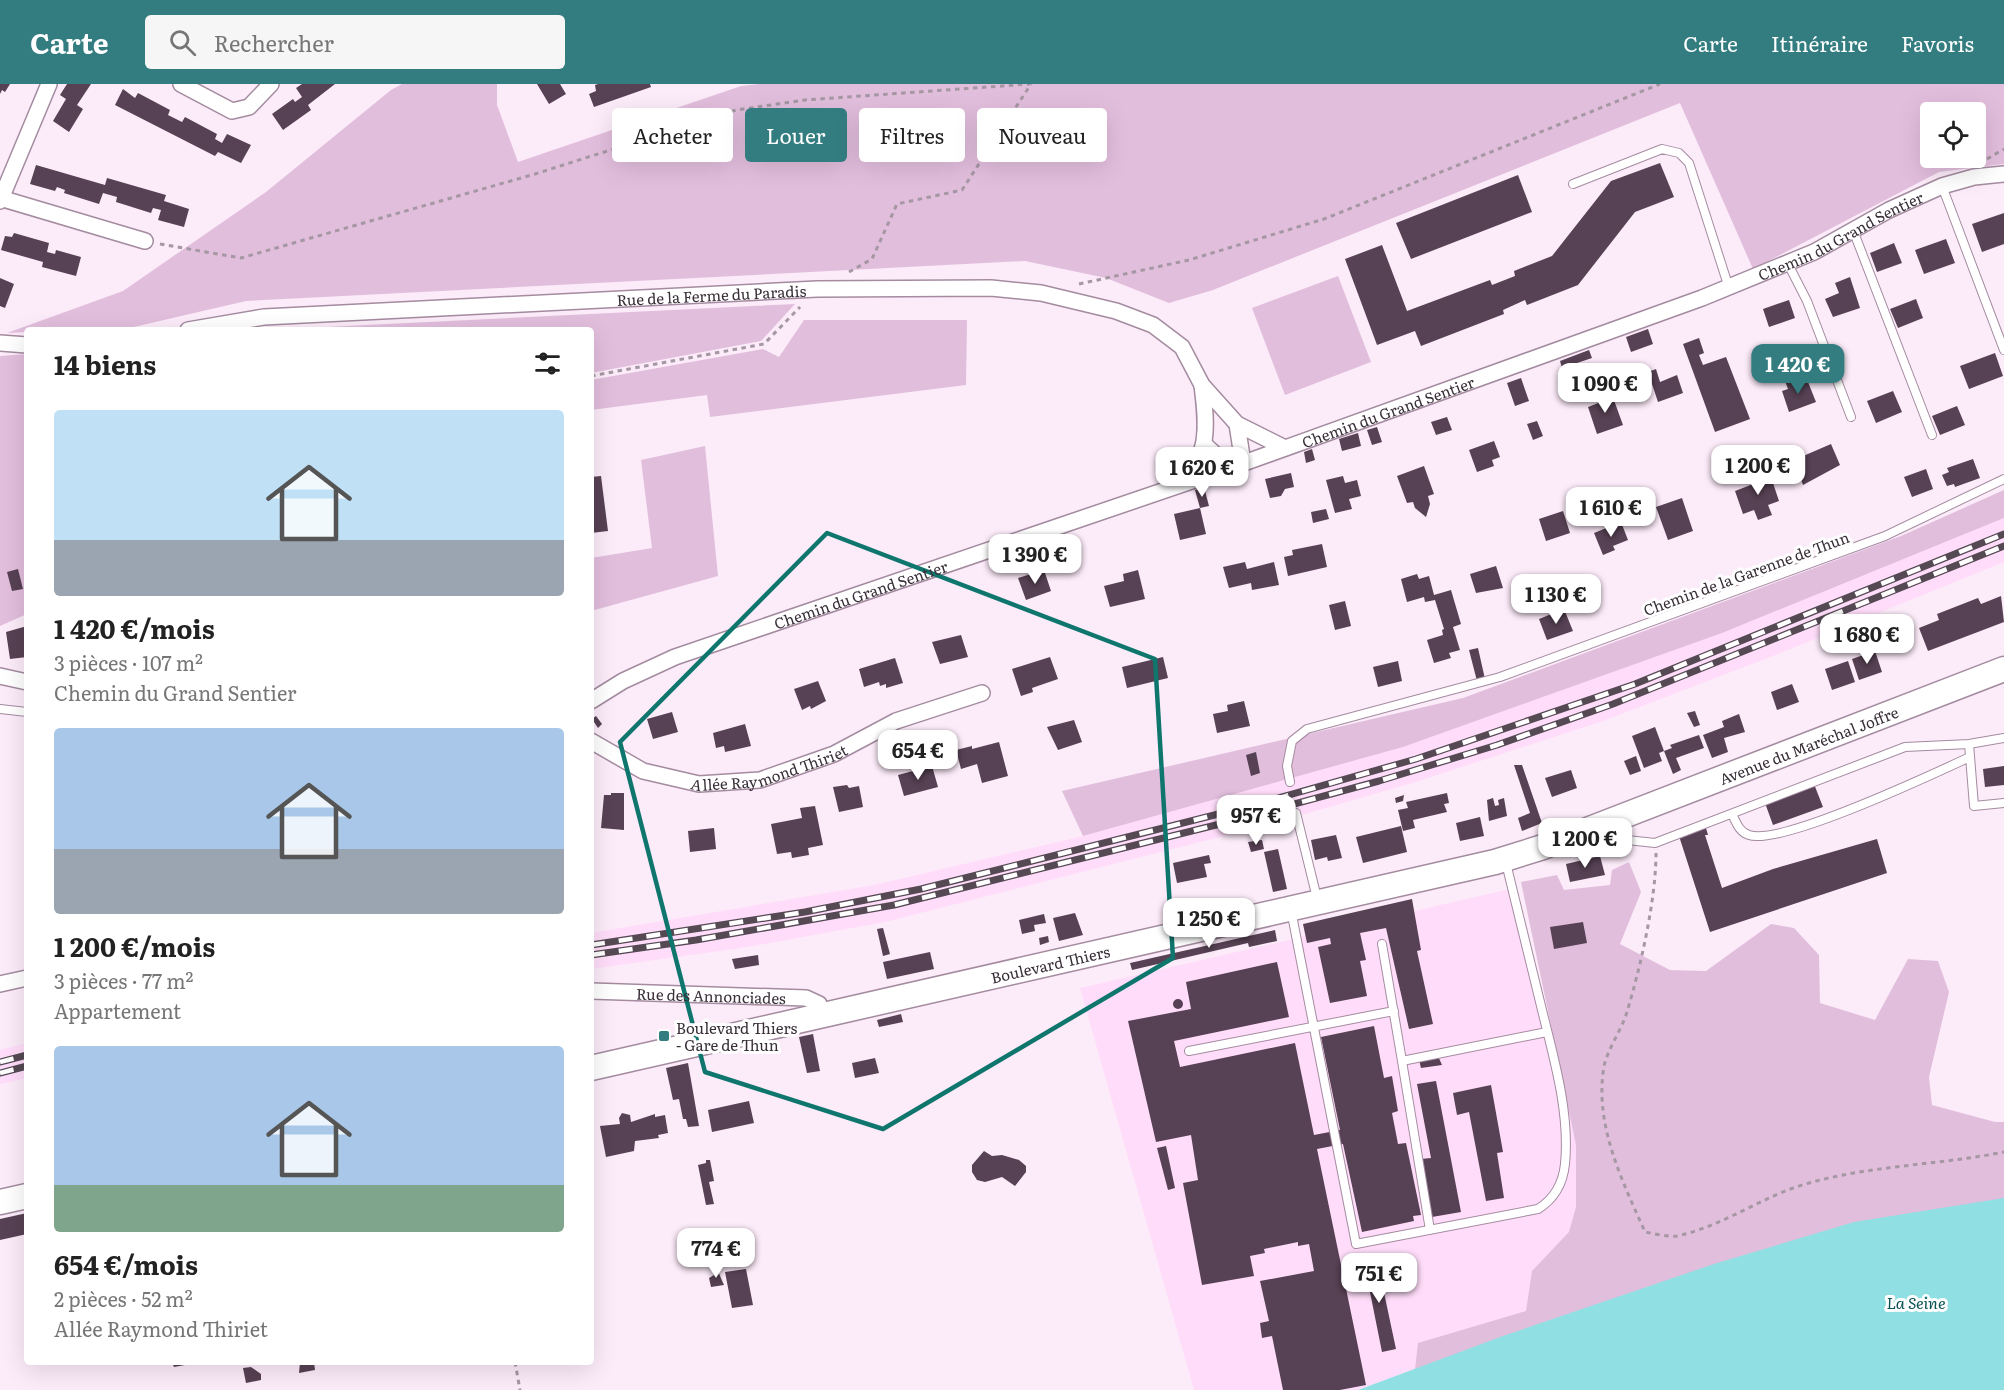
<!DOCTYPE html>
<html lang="fr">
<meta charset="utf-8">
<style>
:root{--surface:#fff;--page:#f6f6f6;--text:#222;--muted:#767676;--accent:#337c80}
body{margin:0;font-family:Literata,serif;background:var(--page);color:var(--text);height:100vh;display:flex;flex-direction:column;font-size:22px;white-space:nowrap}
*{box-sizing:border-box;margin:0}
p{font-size:20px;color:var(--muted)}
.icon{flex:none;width:33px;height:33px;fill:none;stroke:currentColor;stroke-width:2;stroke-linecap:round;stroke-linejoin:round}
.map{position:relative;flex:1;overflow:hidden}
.drawer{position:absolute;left:24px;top:243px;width:570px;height:1038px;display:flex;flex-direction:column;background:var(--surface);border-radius:6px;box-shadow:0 6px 24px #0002}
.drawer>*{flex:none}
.banner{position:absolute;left:612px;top:24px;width:570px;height:54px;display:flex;gap:12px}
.controls{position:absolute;left:1920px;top:18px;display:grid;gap:12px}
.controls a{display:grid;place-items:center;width:66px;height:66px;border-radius:6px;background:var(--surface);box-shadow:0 6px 24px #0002;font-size:30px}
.price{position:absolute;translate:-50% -51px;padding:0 14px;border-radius:12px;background:#fff;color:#222;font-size:20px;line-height:39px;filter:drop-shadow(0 2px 3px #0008)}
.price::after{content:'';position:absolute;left:50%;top:36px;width:18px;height:14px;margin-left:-9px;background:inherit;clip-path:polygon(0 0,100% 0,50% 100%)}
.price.on{background:var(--accent);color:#fff}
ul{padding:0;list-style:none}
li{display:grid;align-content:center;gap:12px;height:318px;padding:0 30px}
li span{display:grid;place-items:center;height:186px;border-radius:6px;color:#555}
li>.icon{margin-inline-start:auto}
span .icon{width:108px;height:108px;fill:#fffc;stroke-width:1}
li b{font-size:26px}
h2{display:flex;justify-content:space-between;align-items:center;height:72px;padding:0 30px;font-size:26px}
.pill{padding:0 21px;border-radius:6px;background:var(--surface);box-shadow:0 6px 24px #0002;font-size:21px;line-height:54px}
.pill.on{background:var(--accent);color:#fff}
header{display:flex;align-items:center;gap:36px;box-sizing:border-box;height:84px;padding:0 30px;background:var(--accent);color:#fff}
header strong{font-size:28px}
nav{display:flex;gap:33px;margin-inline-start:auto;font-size:21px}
.search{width:420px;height:54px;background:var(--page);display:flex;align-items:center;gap:15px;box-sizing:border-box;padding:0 21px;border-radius:6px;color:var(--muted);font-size:22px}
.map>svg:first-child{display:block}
.built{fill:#ffddfa}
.green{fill:#e2bedd;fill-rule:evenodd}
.water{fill:#90dfe3}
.building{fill:#574154}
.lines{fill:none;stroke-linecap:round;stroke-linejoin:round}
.service-casing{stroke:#a48ba0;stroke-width:10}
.minor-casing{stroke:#a48ba0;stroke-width:18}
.primary-casing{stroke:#a48ba0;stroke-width:27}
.path{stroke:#a597a3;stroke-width:3;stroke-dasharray:4.5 4.5;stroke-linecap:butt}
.service{stroke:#fff;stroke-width:8}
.minor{stroke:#fff;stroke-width:15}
.primary{stroke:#fff;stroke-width:24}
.rail-casing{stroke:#554a54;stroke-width:7}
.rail{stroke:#fefefe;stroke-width:4.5;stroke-dasharray:14;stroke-linecap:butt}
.marked{fill:none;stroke:#0f766e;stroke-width:4.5;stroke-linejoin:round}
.poi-dot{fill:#337c80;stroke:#fefefe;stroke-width:2}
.labels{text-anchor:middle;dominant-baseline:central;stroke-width:6;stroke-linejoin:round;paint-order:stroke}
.street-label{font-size:15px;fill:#382e37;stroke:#fefefe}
.poi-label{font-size:15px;fill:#382e37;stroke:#fefefe;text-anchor:start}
.water-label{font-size:16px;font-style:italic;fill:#095154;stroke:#fefefe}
</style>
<header>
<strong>Carte</strong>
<div class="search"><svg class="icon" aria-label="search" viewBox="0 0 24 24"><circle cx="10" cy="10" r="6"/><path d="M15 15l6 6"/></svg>Rechercher</div>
<nav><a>Carte</a><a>Itinéraire</a><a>Favoris</a></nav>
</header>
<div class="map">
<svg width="2004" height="1306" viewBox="0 0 2004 1306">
<rect width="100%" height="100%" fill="#fcebf9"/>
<!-- built -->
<path class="built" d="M2004 434V478L1778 570 1603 637 1419 697 1271 740 885 838 748 863 591 885V849L874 801 1083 752 1403 663 1722 549Z
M1514 804 1626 1210 1503 1252 1358 1306H1194L1080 904Z
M27 959V994L0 1000V966Z"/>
<!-- green -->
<path class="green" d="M402 0H497V21L518 78 741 2 759 0H2004V80L1939 88 1753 185 1680 19 1213 206 1169 219 1106 194 1025 177 246 217 125 245 27 246V248L7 249 123 207 266 108 391 6ZM1930 28H1976V74H1930Z
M1338 192 1371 278 1285 311 1252 224Z
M795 220 761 257 591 289V246H265Z
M804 236H967L966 301 710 333 707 311 591 326V296L763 265 779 273Z
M27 270V530L0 542V272Z
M705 362 718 492 591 527V474L652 464 641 376Z
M2004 406V434L1722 549 1403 663 1083 752 1062 707 1463 614 1901 452Z
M1629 778 1641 808 1620 860 1670 886 1706 887 1771 840 1794 844 1819 871 1820 919 1875 936 1908 875 1938 877 1949 908 1929 993 1932 1021 1995 1038H2004V1115L1413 1303 1418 1259 1526 1227 1532 1187 1569 1148 1576 1123V1061L1521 798 1557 791 1564 806 1610 801 1612 786Z"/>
<!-- water -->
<path class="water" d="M2004 1114V1306H1358L1503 1252 1714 1180 1854 1138Z"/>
<!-- building -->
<path class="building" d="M0 0H10L5 8 2 6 0 10Z
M67 0H91L77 21 83 25 69 48 53 37 66 15 60 11Z
M302 0H335L308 21 311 26 283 46 272 30 293 15 295 18 302 13 296 4Z
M537 0H560L566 10 549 20Z
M598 0H650L651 3 594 23 589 10 596 7 595 1Z
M123 5 135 14 138 9 170 26 168 31 182 38 185 33 217 50 215 55 222 59 227 50 251 61 241 79 218 68 215 72 115 21Z
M1660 79 1674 113 1635 128 1578 201 1527 221 1525 216 1503 226 1504 230 1421 262 1415 247 1377 261 1345 175 1382 161 1407 227 1490 196 1492 201 1515 192 1514 187 1552 172 1611 97Z
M36 81 105 101 107 94 166 111 164 117 189 125 184 143 158 136 161 126 153 124 151 129 116 118 117 113 103 109 99 120 64 109 65 106 57 103 55 107 30 100Z
M1518 91 1532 128 1411 175 1396 139Z
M2004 129V160L1982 168 1972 140Z
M14 149 49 159 47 168 55 170 56 166 81 173 76 192 42 183 43 178 1 166 5 152 12 153Z
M1946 155 1955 179 1924 190 1915 166Z
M1894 159 1902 179 1877 188 1870 169Z
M1850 193 1860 224 1833 233 1825 215 1839 209 1835 199Z
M0 194 14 200 5 224 0 222Z
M1916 215 1923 234 1898 244 1890 225Z
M1789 216 1795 234 1769 243 1763 225Z
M1648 245 1653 260 1631 268 1626 253Z
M1699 254 1704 269 1699 271 1703 281 1726 273 1750 335 1715 348 1683 260Z
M1589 266 1592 274 1562 284 1560 277Z
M1995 269 2003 292 1969 305 1960 282Z
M1656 285 1660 298 1677 291 1683 309 1658 318 1648 288Z
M1797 292 1801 300 1808 298 1816 318 1789 328 1782 307 1788 305 1785 297Z
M1521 294 1529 317 1515 322 1507 299Z
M1893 307 1902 328 1876 339 1867 317Z
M1611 308 1623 341 1597 350 1588 323 1601 318 1600 312Z
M1957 322 1965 341 1940 351 1932 332Z
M1447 333 1452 346 1436 351 1431 338Z
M1537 337 1543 352 1533 356 1527 340Z
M1377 343 1382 358 1372 361 1367 346Z
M1358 349 1361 362 1342 367 1339 355Z
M1494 357 1500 373 1492 376 1494 382 1477 388 1469 366Z
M1831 360 1840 381 1803 401 1794 376Z
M1312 365 1315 376 1306 379 1304 368Z
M1973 375 1980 394 1955 403 1954 400 1947 402 1942 391 1949 388 1947 384Z
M1424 382 1434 410 1428 412 1430 420 1426 433 1415 424 1413 418 1407 419 1397 392Z
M1926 385 1933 405 1912 413 1904 393Z
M1769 387 1779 417 1768 421 1772 431 1758 436 1754 426 1743 430 1735 407 1756 399 1754 392Z
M1291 389 1294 403 1285 405 1281 412 1270 414 1265 395Z
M601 392 608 447 591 449V393Z
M1343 392 1345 399 1357 396 1361 412 1349 415 1352 425 1335 429 1326 396Z
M1204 403 1209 422 1200 424 1195 406Z
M1682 414 1693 447 1668 456 1656 423Z
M1200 424 1206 450 1180 456 1174 430Z
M1326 425 1329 435 1313 439 1311 428Z
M1563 427 1570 449 1546 457 1539 435Z
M1621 438 1628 456 1613 462 1615 466 1603 471 1594 449Z
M1322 460 1327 483 1288 492 1284 473 1293 471 1292 466Z
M1245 478 1247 485 1274 478 1279 501 1252 506 1251 499 1229 504 1223 483Z
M1496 482 1503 504 1476 509 1470 490Z
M18 485 23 505 12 507 7 488Z
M1044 486 1051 507 1026 516 1018 494Z
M1138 486 1145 515 1110 523 1104 502 1124 497 1123 490Z
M1417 490 1419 495 1429 492 1434 511 1451 506 1461 540 1453 543 1460 566 1449 569 1451 574 1434 579 1427 556 1443 551 1442 546 1444 545 1435 516 1425 518 1424 513 1407 518 1401 495Z
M1594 496 1600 515 1576 523 1570 505Z
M2001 512 2004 538 1928 567 1919 544 1939 536 1937 530 1978 514 1981 520Z
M1345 517 1351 542 1335 546 1329 521Z
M1564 525 1573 547 1547 556 1539 535Z
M27 542V573L10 575 6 548Z
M961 551 968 573 940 580 932 558Z
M1478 564 1485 595 1477 597 1469 566Z
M1875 567 1882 588 1859 596 1852 575Z
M1050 573 1058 595 1032 604 1033 608 1021 612 1012 585Z
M1163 573 1168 594 1127 604 1122 583Z
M895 574 903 599 886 604V600L880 602 879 598 864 603 859 585Z
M1398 577 1402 597 1378 603 1373 583Z
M1848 577 1855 598 1832 606 1825 585Z
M818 597 826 617 811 625 810 622 802 626 794 605Z
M1792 600 1799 618 1777 626 1771 608Z
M1244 617 1250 642 1217 649 1213 630 1228 627 1227 621Z
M1695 627 1700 641 1694 643 1687 629Z
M672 628 678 648 653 655 647 635Z
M1739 630 1745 648 1724 654 1728 668 1712 674 1703 651 1724 643 1722 637Z
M596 632 602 640 598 644 592 635Z
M1074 636 1082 658 1058 666 1047 643Z
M745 640 751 662 725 668 724 662 716 664 713 649Z
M1655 643 1664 667 1659 669 1662 677 1644 684 1632 652Z
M1699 651 1704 664 1676 674 1681 686 1673 690 1664 667 1672 664 1670 661Z
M999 658 1008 692 982 699 977 680 961 685 956 666 972 662V665Z
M1256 668 1260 689 1251 692 1246 671Z
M1636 672 1641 687 1630 691 1624 677Z
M1514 681H1522L1542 739 1522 747 1518 734 1530 729Z
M932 682 938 703 904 712 898 691Z
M2004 682V701L1985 703 1983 685Z
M1571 686 1577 704 1552 713 1545 694Z
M1814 700 1823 723 1773 741 1765 719Z
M847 701 849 704 859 702 863 723 839 728 833 703Z
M611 709H624V746L601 744 604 711H611Z
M1447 709 1449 719 1444 720 1447 728 1413 736 1415 744 1403 747 1398 726 1408 724 1406 718Z
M1404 711 1403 717 1396 719 1395 714Z
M1493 714 1495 722 1499 721 1498 716 1504 714 1507 732 1489 737 1487 716Z
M815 722 823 761 808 764 809 771 792 774 791 768 777 770 771 740 802 734 800 724Z
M1480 733 1484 752 1460 757 1456 739Z
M1401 742 1407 768 1363 779 1356 753Z
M714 744 716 765 690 768 688 747Z
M1706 744 1708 751H1705L1722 804 1773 785 1877 755 1887 789 1710 848 1679 752Z
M1336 751 1342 774 1328 777 1327 773 1315 776 1311 756Z
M1262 756 1264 765 1251 768 1248 758Z
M1278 765 1287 805 1273 808 1264 768Z
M1209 771 1211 779 1204 780 1207 793 1177 799 1173 779Z
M1600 772 1605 791 1570 798 1566 780Z
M1412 815 1421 866 1417 867 1433 940 1409 945 1386 844 1360 849 1366 876 1360 877 1367 912 1330 919 1318 863 1331 860 1330 854 1307 859 1303 840Z
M1163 823H1169L1170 831H1164Z
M1075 829 1083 851 1059 857 1053 834Z
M1044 830 1046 839 1034 841 1035 847 1022 850 1019 836Z
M1583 838 1587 859 1554 865 1550 843Z
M883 844 890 870 883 872 877 845Z
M1275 846 1277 857 1249 863 1248 859 1132 886 1130 879Z
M1048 852 1049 858 1040 861 1039 854Z
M930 868 934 885 887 895 883 878Z
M758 871 759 881 735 885 732 875Z
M1277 878 1289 933 1174 957 1180 983 1295 959 1314 1051 1340 1046 1321 953 1374 942 1384 994 1392 992 1398 1027 1392 1029 1398 1060 1406 1059 1421 1131 1413 1132 1414 1137 1362 1148 1343 1060 1317 1065 1366 1301 1340 1306H1283L1272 1252 1262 1254 1260 1239 1269 1237 1260 1197 1314 1187 1309 1160 1298 1162V1158L1264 1165 1265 1169 1250 1172 1254 1192 1202 1201 1183 1099 1198 1096 1191 1051 1156 1058 1128 937 1191 925 1186 898Z
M1173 920a5 5 0 1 1 10 0a5 5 0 1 1-10 0Z
M901 930 903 938 879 943 877 936Z
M813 950 820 987 807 989 799 953Z
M1438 972 1442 981 1421 984 1419 976Z
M875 974 879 989 855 994 852 979Z
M688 979 699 1042 688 1043 686 1035H683L679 1015 673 1016 666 984Z
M1436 997 1461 1128 1432 1133 1421 1075 1431 1074 1417 1000Z
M1491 1001 1503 1068 1497 1069 1504 1114 1486 1117 1469 1028 1457 1031 1453 1009Z
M749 1017 754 1039 712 1048 708 1026Z
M622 1029 630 1031 631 1038 655 1030V1033L665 1031 668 1049 658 1051 659 1054 635 1057 634 1067 606 1073 600 1042 620 1040 619 1034Z
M1166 1062 1175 1104 1168 1106 1157 1064Z
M984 1067 992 1072 1002 1071 1019 1076 1026 1082V1088L1015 1102 1002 1093 985 1098 977 1096 972 1088V1081Z
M706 1076H710L714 1097 709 1098 714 1120 706 1121 698 1081 706 1079Z
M27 1129V1150L0 1156V1135Z
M732 1162 733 1173 723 1175 721 1164Z
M1376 1171 1396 1265 1382 1268 1363 1173Z
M717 1185 724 1201 711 1203 709 1194 714 1191 713 1186Z
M746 1185 753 1221 732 1224 725 1188Z
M172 1278H184L185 1281 174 1283Z
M300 1278H314L315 1286 299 1289Z
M251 1283 261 1290V1296L246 1299 243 1284Z"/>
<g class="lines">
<!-- service casing -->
<g class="service-casing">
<path id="service" d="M1573 100 1662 65 1679 69 1689 79 1729 204
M1942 102 2004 266
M1853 146 1932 351
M1788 180 1807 217 1851 333
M0 625 27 628
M1969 660 1974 722 2004 719
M1290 698 1287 682 1292 657 1307 645 1500 593 1885 452 2004 395
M1296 729 1317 814
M1732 730C1736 738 1739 748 1749 751 1781 762 1933 690 1970 673
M1605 745 1627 756 1655 759 1905 663 1969 660 2004 654
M1291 826 1356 1160 1538 1125C1554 1115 1563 1099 1565 1080 1570 1029 1554 975 1542 926 1530 877 1518 828 1506 779
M1382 860 1402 977 1547 948
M1189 967 1394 927
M1402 977 1430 1146"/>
</g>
<!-- minor casing -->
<g class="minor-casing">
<g id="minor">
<path d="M181 0 232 27 249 23 271 0"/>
<path d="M0 114 145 157"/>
<path d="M0 117 49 0"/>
<path id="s1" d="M188 246 264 233 817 205 991 204 1041 209 1116 227 1153 241 1182 263 1202 301 1237 340 1285 364"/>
<path d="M0 259 27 261"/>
<path d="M1237 340 1243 379"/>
<path d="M1204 360 1230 384"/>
<path d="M1191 397C1193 383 1202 371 1204 357 1207 338 1204 319 1202 301"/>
<path d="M0 592 27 598"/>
<path id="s2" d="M591 617 623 597 675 573 1230 384 1702 214 1814 168 1889 126 1942 102 1974 93 2004 90"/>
<path id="s3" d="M591 657 643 687 699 700 760 696 834 670 896 637 982 609"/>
<path d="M0 900 27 894"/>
<path id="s4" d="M591 907 806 914 819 920 822 931"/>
</g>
</g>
<!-- primary casing -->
<g class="primary-casing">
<g id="primary">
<path id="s5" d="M591 984 1495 778 1543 763 2004 585"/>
<path d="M0 1118 27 1112"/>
</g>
</g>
<!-- path -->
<path class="path" d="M1987 75 2004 65
M160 160 241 174 535 90 736 26 805 16 1030 0
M849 188 872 175 897 120 962 106 1031 0
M1079 200 1189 176 1324 135 1660 0
M591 292 764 260 800 223
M1656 769C1656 816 1640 886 1626 931 1620 948 1608 965 1604 982 1594 1041 1622 1096 1645 1148 1655 1150 1668 1153 1677 1152 1724 1142 1764 1111 1809 1099 1873 1081 1940 1081 2004 1068
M515 1278 520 1306"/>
<!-- service -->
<use href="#service" class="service"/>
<!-- minor -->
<use href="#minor" class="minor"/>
<!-- primary -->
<use href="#primary" class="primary"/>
<!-- rail casing -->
<g class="rail-casing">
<path id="rail" d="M591 861 805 828 921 805 1254 721 1416 675 1635 600 2004 450
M591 871 696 856 894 821 1228 738 1379 697 1497 661 1613 620 2004 462
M0 978 27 971
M0 989 27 982"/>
</g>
<!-- rail -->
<use href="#rail" class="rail"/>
</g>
<!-- marked area -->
<path class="marked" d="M827 449 1155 575 1173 874 883 1045 705 988 620 658Z"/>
<!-- markers -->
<rect class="poi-dot" x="658" y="946" width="12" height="12" rx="3"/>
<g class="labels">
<!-- street labels -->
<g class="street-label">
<text stroke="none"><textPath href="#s2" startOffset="1335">Chemin du Grand Sentier</textPath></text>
<text stroke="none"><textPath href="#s1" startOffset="525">Rue de la Ferme du Paradis</textPath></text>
<text stroke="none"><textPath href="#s2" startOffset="849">Chemin du Grand Sentier</textPath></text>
<text transform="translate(1746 489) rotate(-20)">Chemin de la Garenne de Thun</text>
<text stroke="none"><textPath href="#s2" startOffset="291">Chemin du Grand Sentier</textPath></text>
<text stroke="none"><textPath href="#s5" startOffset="1262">Avenue du Maréchal Joffre</textPath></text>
<text stroke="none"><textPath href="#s3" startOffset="190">Allée Raymond Thiriet</textPath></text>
<text stroke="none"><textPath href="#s5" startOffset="471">Boulevard Thiers</textPath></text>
<text stroke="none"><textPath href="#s4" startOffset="120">Rue des Annonciades</textPath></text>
</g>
<!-- poi labels -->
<g class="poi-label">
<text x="676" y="943">Boulevard Thiers<tspan x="676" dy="17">- Gare de Thun</tspan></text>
</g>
<!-- water labels -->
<g class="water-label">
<text x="1916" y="1218">La Seine</text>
</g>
</g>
</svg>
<div class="controls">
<a><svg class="icon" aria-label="locate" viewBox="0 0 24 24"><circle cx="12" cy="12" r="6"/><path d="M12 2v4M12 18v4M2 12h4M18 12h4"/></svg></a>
</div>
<b class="price on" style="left:1798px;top:311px">1 420 €</b>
<b class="price" style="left:1605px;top:330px">1 090 €</b>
<b class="price" style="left:1758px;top:412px">1 200 €</b>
<b class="price" style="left:1202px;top:414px">1 620 €</b>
<b class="price" style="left:1611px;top:454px">1 610 €</b>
<b class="price" style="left:1035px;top:501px">1 390 €</b>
<b class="price" style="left:1556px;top:541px">1 130 €</b>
<b class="price" style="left:1867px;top:581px">1 680 €</b>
<b class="price" style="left:918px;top:697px">654 €</b>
<b class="price" style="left:1256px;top:762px">957 €</b>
<b class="price" style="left:1585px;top:785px">1 200 €</b>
<b class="price" style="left:1209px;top:865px">1 250 €</b>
<b class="price" style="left:716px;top:1195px">774 €</b>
<b class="price" style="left:1379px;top:1220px">751 €</b>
<div class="banner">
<a class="pill">Acheter</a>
<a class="pill on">Louer</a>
<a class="pill">Filtres</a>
<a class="pill">Nouveau</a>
</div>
<section class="drawer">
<h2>14 biens<svg class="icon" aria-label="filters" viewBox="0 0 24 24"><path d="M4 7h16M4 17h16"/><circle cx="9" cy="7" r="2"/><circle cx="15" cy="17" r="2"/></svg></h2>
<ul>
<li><span style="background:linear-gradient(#bfe0f5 70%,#9aa5b1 0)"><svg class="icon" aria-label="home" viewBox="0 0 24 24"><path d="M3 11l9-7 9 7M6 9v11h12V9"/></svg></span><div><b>1 420 €/mois</b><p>3 pièces · 107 m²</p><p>Chemin du Grand Sentier</p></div></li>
<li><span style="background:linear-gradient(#a9c7e8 65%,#9aa5b1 0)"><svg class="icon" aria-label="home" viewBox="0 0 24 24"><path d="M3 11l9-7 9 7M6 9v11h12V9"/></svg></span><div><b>1 200 €/mois</b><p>3 pièces · 77 m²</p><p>Appartement</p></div></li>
<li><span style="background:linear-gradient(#a9c7e8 75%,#7fa58c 0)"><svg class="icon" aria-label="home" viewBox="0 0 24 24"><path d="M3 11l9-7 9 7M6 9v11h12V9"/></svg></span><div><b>654 €/mois</b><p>2 pièces · 52 m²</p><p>Allée Raymond Thiriet</p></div></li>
</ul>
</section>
</div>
